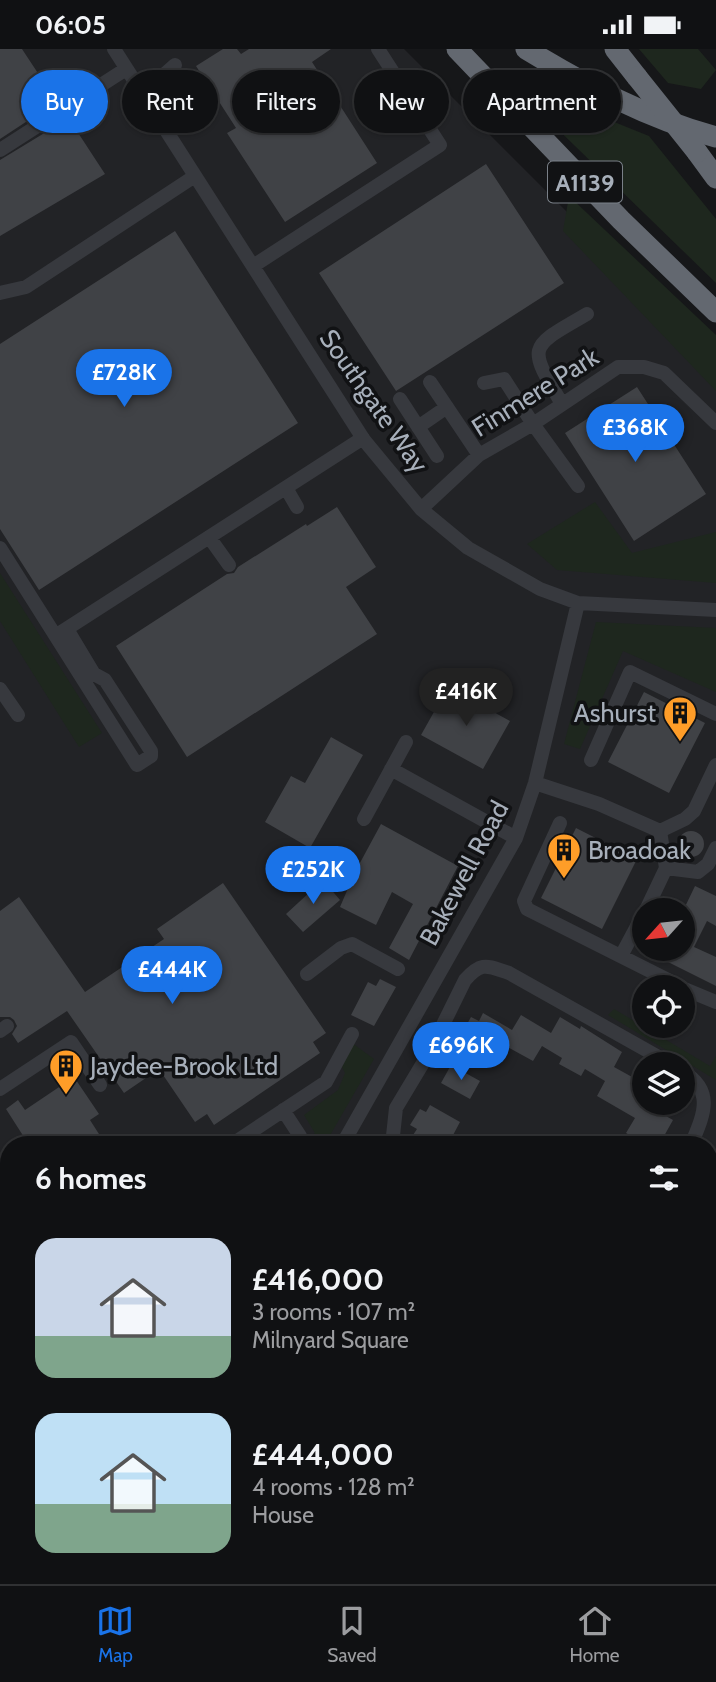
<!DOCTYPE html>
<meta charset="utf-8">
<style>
:root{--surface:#101113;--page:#191a1c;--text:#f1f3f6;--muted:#9c9da0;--line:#303133;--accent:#1a73e8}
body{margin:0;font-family:Cabin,sans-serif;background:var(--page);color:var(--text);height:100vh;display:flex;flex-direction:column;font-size:26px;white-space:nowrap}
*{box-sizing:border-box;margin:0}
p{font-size:23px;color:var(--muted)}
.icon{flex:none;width:38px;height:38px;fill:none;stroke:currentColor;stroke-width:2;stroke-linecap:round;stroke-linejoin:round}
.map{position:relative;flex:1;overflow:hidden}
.drawer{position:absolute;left:0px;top:1087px;width:718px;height:450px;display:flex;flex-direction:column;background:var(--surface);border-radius:28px 28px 0 0;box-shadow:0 2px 5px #0004,0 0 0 2px var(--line)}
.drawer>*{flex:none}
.guide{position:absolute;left:21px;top:21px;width:676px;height:63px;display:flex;gap:14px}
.needle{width:46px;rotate:243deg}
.controls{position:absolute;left:632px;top:849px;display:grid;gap:14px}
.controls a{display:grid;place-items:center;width:63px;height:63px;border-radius:50%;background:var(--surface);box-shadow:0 2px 5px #0004,0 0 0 2px var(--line);font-size:35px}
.price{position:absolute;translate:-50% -60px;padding:0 16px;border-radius:24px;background:var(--accent);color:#fff;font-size:23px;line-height:46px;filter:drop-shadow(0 2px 4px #0008)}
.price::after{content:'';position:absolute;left:50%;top:42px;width:21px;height:16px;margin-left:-10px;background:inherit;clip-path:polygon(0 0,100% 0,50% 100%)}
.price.selected{background:#222;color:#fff}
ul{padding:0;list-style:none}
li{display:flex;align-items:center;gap:21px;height:175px;padding:0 35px}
li span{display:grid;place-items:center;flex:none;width:196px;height:140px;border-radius:21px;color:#555}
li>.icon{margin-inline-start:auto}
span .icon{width:84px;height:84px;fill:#fffc;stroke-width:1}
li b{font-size:30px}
h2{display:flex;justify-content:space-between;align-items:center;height:84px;padding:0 35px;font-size:30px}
.tag{padding:0 24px;border-radius:32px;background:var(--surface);box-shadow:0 2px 5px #0004,0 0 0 2px var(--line);font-size:24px;line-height:63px}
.tag.selected{background:var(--accent);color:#fff}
.status{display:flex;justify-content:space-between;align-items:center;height:49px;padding:0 35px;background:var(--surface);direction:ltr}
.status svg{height:19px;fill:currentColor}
.tab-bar{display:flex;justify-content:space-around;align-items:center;height:98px;border-top:2px solid var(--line);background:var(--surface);font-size:19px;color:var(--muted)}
.tab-bar a{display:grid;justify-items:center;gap:4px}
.tab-bar .selected{color:var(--accent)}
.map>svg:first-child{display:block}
.built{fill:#222326;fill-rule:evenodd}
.green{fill:#1e271e}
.building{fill:#404246}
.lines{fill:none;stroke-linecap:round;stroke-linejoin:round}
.minor{stroke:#37393e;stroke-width:14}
.highway{stroke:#636870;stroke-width:21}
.highway-bridge{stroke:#636870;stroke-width:21}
.labels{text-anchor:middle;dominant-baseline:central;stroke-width:7;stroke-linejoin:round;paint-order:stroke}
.shield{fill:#111214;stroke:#7a8088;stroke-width:2}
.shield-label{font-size:24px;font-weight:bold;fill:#a7afba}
.street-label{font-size:26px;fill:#a7afba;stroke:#111214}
.poi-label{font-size:26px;fill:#a7afba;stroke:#111214;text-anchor:start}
</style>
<div class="status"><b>06:05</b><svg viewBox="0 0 49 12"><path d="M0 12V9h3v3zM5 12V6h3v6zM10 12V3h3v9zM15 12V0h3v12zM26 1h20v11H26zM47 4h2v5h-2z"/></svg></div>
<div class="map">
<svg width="716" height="1535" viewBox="0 0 716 1535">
<rect width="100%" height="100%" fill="#161719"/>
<!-- built -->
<path class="built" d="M0 0H404L631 227 716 320V1108L709 1121V1096H9V1526L0 1517ZM644 861H682V900H644ZM644 938H682V976H644ZM644 1015H682V1054H644Z
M11 1528H486L482 1535H18Z"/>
<!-- green -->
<path class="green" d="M639 0H698L716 21 701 40 668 34Z
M562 52 649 87 716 170V234L540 63Z
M569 147 716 286V342L563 182Z
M595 453 632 504 716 483V534L557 521 527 495Z
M0 524 102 684 79 698 0 572Z
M596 573 716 579V643L623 602 580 700 564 695Z
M614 960 710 1017 716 1007V1031L608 966Z
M352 994 374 1010 325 1095 299 1096 315 1084 304 1066 338 1041 345 1024 341 1016Z"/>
<!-- building -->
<path class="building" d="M0 0H22L55 50 39 60 41 63 0 90Z
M223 0H237L241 5 249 0H331L312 13 377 114 285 173 227 84 236 79 196 17Z
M71 73 105 125 0 187V111L51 80 54 84Z
M486 115 564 234 396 342 319 224Z
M175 182 298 374 39 541 0 480V295Z
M637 338 706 445 634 492 565 384Z
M337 458 376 518 346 538 377 585 187 708 116 597 227 525 234 524 238 518 306 475 307 477Z
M448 638 510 672 483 720 421 686Z
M644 643 705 674 669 744 608 713Z
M331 688 363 706 310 799 265 773 291 727 305 734Z
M381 775 458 817 409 911 389 899 413 855 392 843 376 876 340 858 355 823Z
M576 779 637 810 602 880 541 849Z
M678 795a13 13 0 1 1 26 0a13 13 0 1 1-26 0Z
M323 831 340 851 303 883 286 865Z
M223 834 326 984 313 993 320 1004 214 1076 207 1065 195 1073 159 1020 124 1044 67 962 18 994 12 985 17 977 14 971 10 968H0V862L19 848 85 943 164 890 157 880Z
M695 837 716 847V877L707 872 694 898 716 908V937L660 909 665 900H682V864Z
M380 930 396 938 374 977 351 966 368 933 376 937Z
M483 964 512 981 521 966 551 984 560 968 580 980 581 977 622 1003 614 1018 643 1034 634 1049 673 1071 659 1096H647L626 1084 635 1069 597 1047 605 1032 585 1020 581 1027 559 1015 562 1009 542 997 533 1012 504 996 495 1011 465 994 469 988 462 984 471 968 479 972Z
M451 1016 480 1032 470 1050 441 1034Z
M74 1028 99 1065 90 1071 106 1096H29L6 1060 18 1051 25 1061Z
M430 1056 460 1073 452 1088 464 1096H431L413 1086 417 1080 410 1076 420 1060 426 1063Z"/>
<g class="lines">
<!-- minor -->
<path class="minor" d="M114 0 364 391 421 460 468 499 540 540 578 554 716 561
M140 40 166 24 175 16
M0 101 126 20
M253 217 440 96 378 0
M0 244 26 238 195 127
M430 333 479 406
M484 334 504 330 533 375 578 437
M400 350 437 407
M562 355C527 296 528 299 587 265
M418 378 447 358
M286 439 297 458
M421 460 479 406 533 375 618 318H644L664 324 716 374
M209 488 229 516
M0 499 137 716 151 707V702L105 631 94 625 67 580
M60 584 363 389
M0 640 18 666
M591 711 630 623 716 665
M391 720 516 789
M535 734 599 755 660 782
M364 770 406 693
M560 774 524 852 527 860 682 938
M660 782 685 770 694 762 716 716
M666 819 698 823 708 815 716 799
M646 861 666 819 660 782
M621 907 644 864
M307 925 341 899 352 895 398 920
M682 939 716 953
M0 982 7 977
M682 1022C716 1042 703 1067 691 1096
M0 1040 71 993 100 1036
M283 1061 300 1087 287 1096
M231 1096 326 1033 352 985
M342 1096 516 789 535 734 578 554
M392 1096 396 1059 429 1004 465 931C482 912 487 917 509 924L671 1015
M0 1118 9 1131
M0 1208 9 1199
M0 1288 9 1298
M0 1413 4 1406 9 1403
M0 1449 9 1457
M78 1528 84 1535
M238 1528 243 1535
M375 1528 379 1535
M493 1535 497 1528"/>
<!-- highway -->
<path class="highway" d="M457 0 621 171 716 263
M526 0C585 36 649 70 716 88
M615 0 637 28
M697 103 716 129
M709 1163 716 1146
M709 1281 716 1268
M509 1535 513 1528
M569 1535 573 1528"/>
<!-- highway-bridge -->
<path class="highway-bridge" d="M637 28 697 103"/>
</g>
<!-- icons -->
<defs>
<g id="building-pin" transform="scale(1.75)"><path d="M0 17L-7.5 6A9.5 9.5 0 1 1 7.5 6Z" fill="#ff9d28" stroke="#111214"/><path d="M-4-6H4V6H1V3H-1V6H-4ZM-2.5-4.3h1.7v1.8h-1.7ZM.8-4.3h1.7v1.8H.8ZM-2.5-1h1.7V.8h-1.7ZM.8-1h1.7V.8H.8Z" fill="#111"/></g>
</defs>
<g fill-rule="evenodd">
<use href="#building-pin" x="680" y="664"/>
<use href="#building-pin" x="564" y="801"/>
<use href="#building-pin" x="66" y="1017"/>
</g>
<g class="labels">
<!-- shield labels -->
<rect class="shield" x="548" y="112.5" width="74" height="41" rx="5"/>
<g class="shield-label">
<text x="585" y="133">A1139</text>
</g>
<!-- street labels -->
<g class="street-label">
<text transform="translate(535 343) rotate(-32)">Finmere Park</text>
<text transform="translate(374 352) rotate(55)">Southgate Way</text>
<text transform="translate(464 824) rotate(-62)">Bakewell Road</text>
</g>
<!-- poi labels -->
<g class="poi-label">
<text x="656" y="664" text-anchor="end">Ashurst</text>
<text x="588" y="801">Broadoak</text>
<text x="90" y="1017">Jaydee-Brook Ltd</text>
</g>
</g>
</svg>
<div class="controls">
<a><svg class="needle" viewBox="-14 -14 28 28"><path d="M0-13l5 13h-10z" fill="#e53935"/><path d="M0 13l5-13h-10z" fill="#9c9da0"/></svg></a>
<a><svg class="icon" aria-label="locate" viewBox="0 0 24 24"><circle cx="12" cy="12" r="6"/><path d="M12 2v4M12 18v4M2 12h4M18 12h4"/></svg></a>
<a><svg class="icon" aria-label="layers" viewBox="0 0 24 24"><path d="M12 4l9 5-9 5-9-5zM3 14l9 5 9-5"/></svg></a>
</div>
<b class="price" style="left:124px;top:360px">£728K</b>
<b class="price" style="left:635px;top:415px">£368K</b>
<b class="price selected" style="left:466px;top:679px">£416K</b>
<b class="price" style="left:313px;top:857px">£252K</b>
<b class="price" style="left:172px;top:957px">£444K</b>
<b class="price" style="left:461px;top:1033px">£696K</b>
<div class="guide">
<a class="tag selected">Buy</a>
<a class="tag">Rent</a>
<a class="tag">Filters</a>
<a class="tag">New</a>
<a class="tag">Apartment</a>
</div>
<section class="drawer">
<h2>6 homes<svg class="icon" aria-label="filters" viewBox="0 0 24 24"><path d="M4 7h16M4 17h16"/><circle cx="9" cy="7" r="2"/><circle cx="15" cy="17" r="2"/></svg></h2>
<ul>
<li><span style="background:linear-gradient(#c9d6e8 70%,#7fa58c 0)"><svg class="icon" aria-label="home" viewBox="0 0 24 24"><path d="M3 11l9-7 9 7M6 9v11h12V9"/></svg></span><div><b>£416,000</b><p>3 rooms · 107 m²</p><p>Milnyard Square</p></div></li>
<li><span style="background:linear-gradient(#bfe0f5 65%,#7fa58c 0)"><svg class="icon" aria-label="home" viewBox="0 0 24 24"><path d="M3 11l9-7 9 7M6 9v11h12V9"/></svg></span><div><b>£444,000</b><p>4 rooms · 128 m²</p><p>House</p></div></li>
</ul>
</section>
</div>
<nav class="tab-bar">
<a class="selected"><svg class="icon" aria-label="map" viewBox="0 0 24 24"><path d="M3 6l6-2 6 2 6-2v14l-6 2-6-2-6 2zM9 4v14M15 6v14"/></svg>Map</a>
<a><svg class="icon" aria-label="saved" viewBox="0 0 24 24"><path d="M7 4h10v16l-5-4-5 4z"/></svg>Saved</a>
<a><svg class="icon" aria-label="home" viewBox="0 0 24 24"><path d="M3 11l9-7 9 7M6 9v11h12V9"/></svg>Home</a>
</nav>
